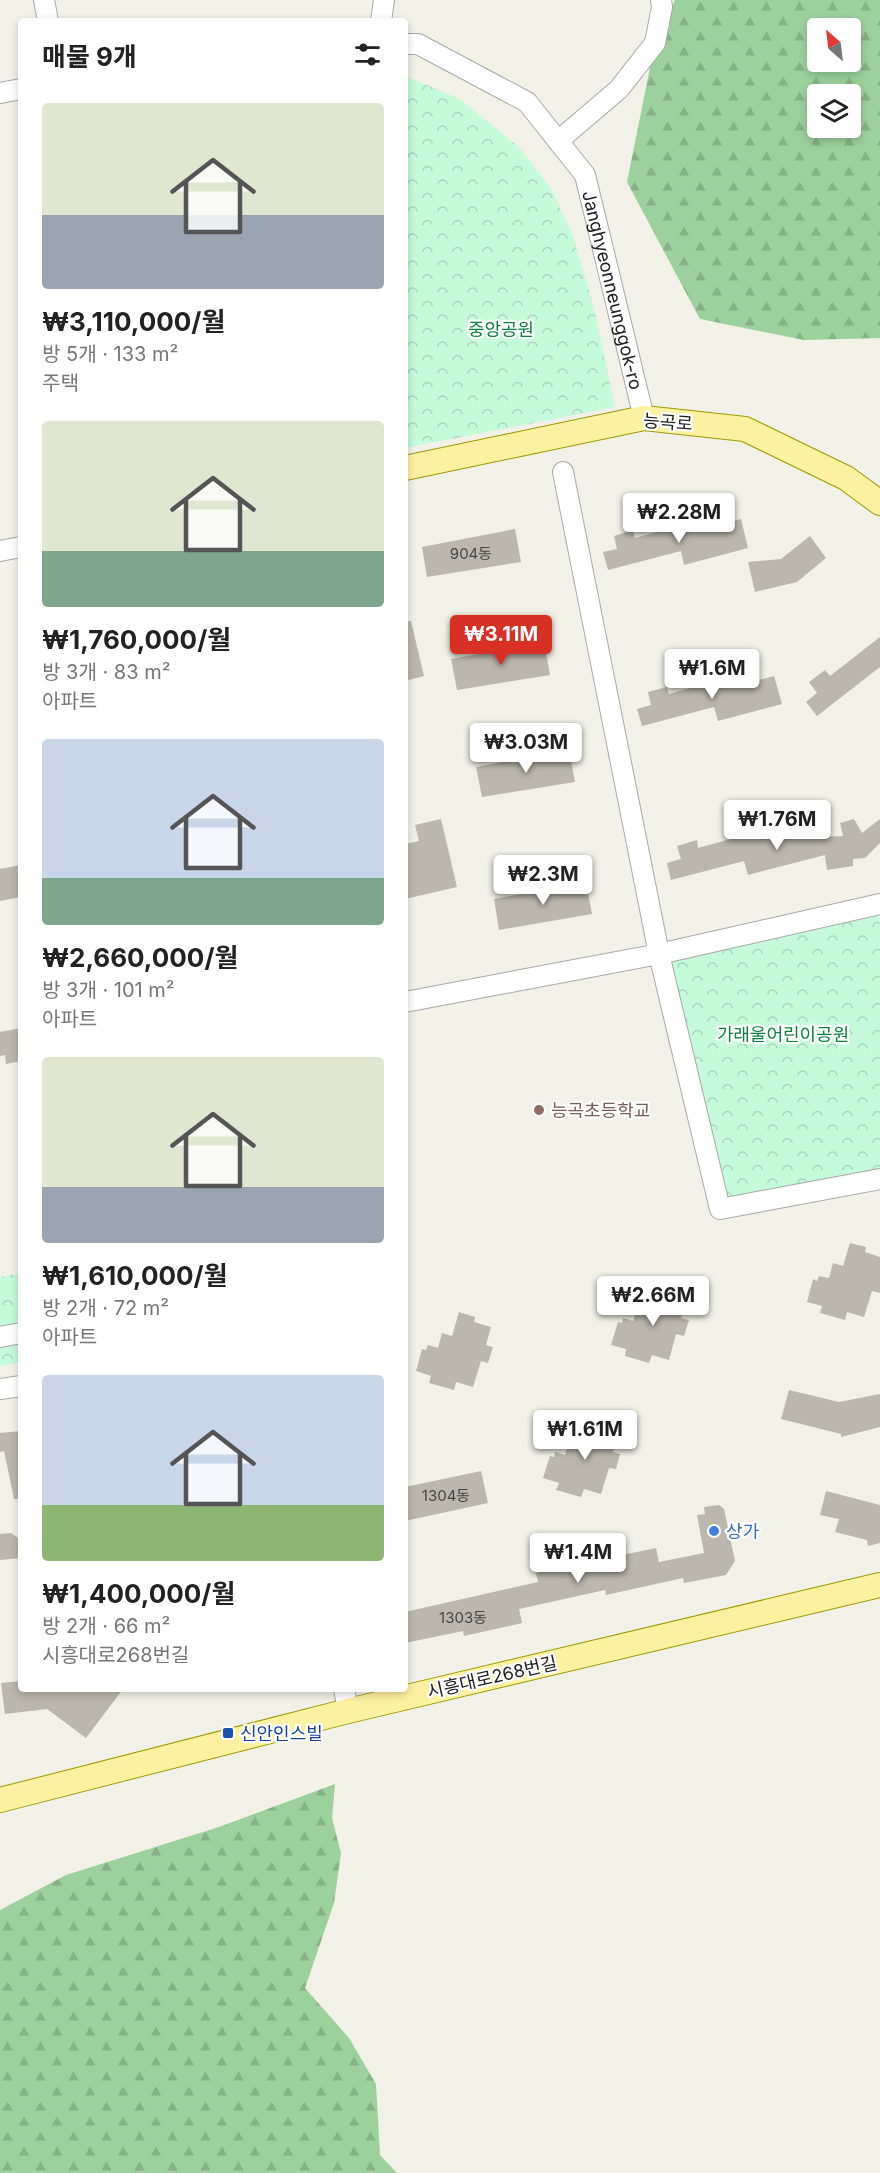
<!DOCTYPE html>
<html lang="ko">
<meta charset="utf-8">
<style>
:root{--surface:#fff;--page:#f6f6f6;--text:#222;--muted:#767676;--accent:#d93025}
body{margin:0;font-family:Inter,"Noto Sans KR",sans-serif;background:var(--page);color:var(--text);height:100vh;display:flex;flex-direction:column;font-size:22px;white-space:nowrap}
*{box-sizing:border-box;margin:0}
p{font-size:20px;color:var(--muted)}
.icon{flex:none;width:33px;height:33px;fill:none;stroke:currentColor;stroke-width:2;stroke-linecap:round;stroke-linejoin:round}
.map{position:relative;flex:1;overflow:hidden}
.side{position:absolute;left:18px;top:18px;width:390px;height:1674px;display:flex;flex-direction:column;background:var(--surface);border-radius:6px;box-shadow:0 3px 9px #0003}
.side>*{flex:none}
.needle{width:39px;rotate:332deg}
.fabs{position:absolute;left:807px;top:18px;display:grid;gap:12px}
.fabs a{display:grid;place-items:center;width:54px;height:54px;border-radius:6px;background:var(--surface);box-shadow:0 3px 9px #0003;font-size:30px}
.price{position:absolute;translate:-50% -51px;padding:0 14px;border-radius:6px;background:#fff;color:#222;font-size:20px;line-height:39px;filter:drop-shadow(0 2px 3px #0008)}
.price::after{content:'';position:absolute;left:50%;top:36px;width:18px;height:14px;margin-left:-9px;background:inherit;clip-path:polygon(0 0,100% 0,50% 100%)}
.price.on{background:var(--accent);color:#fff}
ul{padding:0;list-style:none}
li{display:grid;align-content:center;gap:12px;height:318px;padding:0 24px}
li span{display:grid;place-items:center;height:186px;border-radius:6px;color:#555}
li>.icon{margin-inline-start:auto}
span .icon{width:108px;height:108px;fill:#fffc;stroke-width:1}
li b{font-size:26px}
h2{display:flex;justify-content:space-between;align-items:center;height:72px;padding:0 24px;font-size:26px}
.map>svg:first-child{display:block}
.forest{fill:url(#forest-firs);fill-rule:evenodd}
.park{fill:url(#park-crowns)}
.building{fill:#bbb7ac}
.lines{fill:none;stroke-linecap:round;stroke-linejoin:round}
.minor-casing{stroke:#a8a8a8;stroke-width:22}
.major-casing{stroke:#9d9a00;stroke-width:26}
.minor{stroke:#fff;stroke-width:20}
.major{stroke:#fcf1a1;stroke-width:24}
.education-dot{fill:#8d6e63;stroke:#fff;stroke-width:2}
.shop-dot{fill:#3f7fe0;stroke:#fff;stroke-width:2}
.transit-dot{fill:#1a4fb4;stroke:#fff;stroke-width:2}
.labels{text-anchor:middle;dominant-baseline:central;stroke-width:4.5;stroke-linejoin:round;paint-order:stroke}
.number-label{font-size:15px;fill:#484644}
.street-label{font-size:18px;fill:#212121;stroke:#fff}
.park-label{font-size:18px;fill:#0b823a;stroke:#fff}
.education-label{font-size:18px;fill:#785e54;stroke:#fff;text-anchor:start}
.shop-label{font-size:18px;fill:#366cbe;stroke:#fff;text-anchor:start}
.transit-label{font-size:18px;fill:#164399;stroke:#fff;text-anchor:start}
</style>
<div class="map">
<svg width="880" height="2173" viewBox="0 0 880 2173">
<defs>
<pattern id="forest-firs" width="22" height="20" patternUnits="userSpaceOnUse" patternTransform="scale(1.5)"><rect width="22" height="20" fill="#9cd09d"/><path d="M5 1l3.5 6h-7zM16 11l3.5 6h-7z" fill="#86b287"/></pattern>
<pattern id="park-crowns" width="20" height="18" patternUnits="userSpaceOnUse" patternTransform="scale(1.5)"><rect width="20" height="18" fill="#c5fada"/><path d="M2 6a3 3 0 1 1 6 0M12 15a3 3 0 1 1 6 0" fill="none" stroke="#a9d6bb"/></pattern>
</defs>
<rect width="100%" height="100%" fill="#f1f1e7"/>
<!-- forest -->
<path class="forest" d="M675 0H880V338L804 340 700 319 627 182 655 43ZM818 28H850V62H818ZM818 94H850V128H818Z
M335 1784 332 1818 341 1853 334 1903 305 1988 349 2038 376 2084 380 2155 397 2173H0V1910L66 1875 219 1827Z"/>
<!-- park -->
<path class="park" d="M405 76 460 99 519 147 552 190 573 236 594 308 615 407 405 448Z
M878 912 880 926V1172L720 1204 666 960Z
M21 1273V1362L0 1366V1277Z"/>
<!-- building -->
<path class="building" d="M704 519 706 528 741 519 748 548 684 565 681 551 608 570 603 552 617 549 614 536 633 530 635 538Z
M515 529 521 562 427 577 422 547Z
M810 536 826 558 797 582 755 592 748 562 781 559Z
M405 621H411L424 676 405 681Z
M880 637V667L817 716 806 702 817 693 809 682 825 670 830 676Z
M544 642 550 675 457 690 451 659Z
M737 675 740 685 774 676 782 704 718 721 714 707 642 726 637 709 651 705 648 692 667 687 669 694Z
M569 750 575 782 482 797 476 767Z
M441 819 457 887 405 899V862L408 861 405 844 419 841 415 825Z
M854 819 862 833 880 819V843L865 858 853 859V866L827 870 825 855 748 875 744 861 671 880 667 863 681 859 677 846 697 840 698 848 767 829 769 839 804 830 806 838 843 836 840 823Z
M21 865V897L0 901V869Z
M586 882 592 914 499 930 494 899Z
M21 1028V1061L6 1064 5 1055 0 1056V1032Z
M850 1243 866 1247 865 1252 880 1257V1293L872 1291 864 1317 847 1312 845 1320 820 1313 822 1306 807 1302 813 1279 817 1281 819 1276 829 1278 833 1263 843 1266Z
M654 1285 671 1290 669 1295 687 1300 681 1318 689 1320 684 1336 676 1334 669 1360 652 1355 649 1363 625 1356 626 1349 611 1345 618 1322 622 1323 623 1318 633 1321 638 1306 647 1309Z
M459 1312 475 1317 474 1322 491 1327 486 1345 493 1347 488 1363 481 1361 473 1387 456 1382 454 1390 429 1383 431 1376 416 1371 422 1349 426 1350 428 1345 438 1348 442 1333 452 1336Z
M789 1390 839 1402 880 1394V1427L841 1437V1434L781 1419Z
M586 1419 603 1424 601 1429 619 1434 613 1452 620 1454 616 1469 609 1468 601 1494 584 1489 581 1497 556 1490 559 1483 543 1478 550 1456 554 1457 555 1452 565 1455 570 1440 579 1443Z
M21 1431V1499H14L4 1451 0 1452V1433Z
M481 1471 488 1503 405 1521V1487Z
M826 1491 880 1505V1543L868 1546 867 1540 835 1532 839 1519 820 1515Z
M719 1505 724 1509 735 1561 726 1575 684 1583 683 1578 606 1595 605 1590 519 1609 522 1623 464 1636 463 1631 405 1643V1612L538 1582 536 1573 656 1548 659 1562 704 1553 697 1515 705 1514 704 1507Z
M11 1533 21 1540V1558L0 1560V1534Z
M21 1681V1689H123L86 1738 47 1709 5 1714 1 1683Z"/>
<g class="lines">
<!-- minor casing -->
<g class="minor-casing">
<g id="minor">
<path d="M44 0 48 21"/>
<path d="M381 21 384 0"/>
<path id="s1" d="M405 44H418L527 102 585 175 644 418"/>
<path d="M0 93 21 89"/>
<path d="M558 141 619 89 655 43 662 7 661 0"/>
<path d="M563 472 659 954 720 1209 880 1179"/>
<path d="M0 551 21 547"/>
<path d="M405 1002 659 954 880 904"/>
<path d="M0 1337 21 1333"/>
<path d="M0 1389 21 1386"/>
<path d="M344 1689 348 1711"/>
</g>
</g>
<!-- major casing -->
<g class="major-casing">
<path id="major" d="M405 468 644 418 745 429 846 478 880 503
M0 1800 348 1711 880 1585"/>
</g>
<!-- minor -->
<use href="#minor" class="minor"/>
<!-- major -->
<use href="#major" class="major"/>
</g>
<!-- markers -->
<circle class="education-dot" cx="539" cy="1110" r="6"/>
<circle class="shop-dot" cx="714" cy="1531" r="6"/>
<rect class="transit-dot" x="222" y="1727" width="12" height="12" rx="3"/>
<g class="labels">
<!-- number labels -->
<g class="number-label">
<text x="471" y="553">904동</text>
<text x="446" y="1495">1304동</text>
<text x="463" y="1617">1303동</text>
</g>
<!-- street labels -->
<g class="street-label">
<text stroke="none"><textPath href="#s1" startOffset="348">Janghyeonneunggok-ro</textPath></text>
<text transform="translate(668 422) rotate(4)">능곡로</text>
<text transform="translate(492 1677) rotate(-13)">시흥대로268번길</text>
</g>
<!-- park labels -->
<g class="park-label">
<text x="501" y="329">중앙공원</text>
<text x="783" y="1034">가래울어린이공원</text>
</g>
<!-- education labels -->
<g class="education-label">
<text x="551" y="1110">능곡초등학교</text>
</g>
<!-- shop labels -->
<g class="shop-label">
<text x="726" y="1531">상가</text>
</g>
<!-- transit labels -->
<g class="transit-label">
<text x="240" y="1733">신안인스빌</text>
</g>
</g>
</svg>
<div class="fabs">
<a><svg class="needle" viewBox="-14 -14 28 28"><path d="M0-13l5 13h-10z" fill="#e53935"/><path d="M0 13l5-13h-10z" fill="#767676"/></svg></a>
<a><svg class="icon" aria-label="layers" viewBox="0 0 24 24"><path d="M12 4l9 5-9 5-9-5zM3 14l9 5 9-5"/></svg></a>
</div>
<b class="price" style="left:679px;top:544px">₩2.28M</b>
<b class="price on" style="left:501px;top:666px">₩3.11M</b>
<b class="price" style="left:712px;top:700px">₩1.6M</b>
<b class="price" style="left:526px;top:774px">₩3.03M</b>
<b class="price" style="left:777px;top:851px">₩1.76M</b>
<b class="price" style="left:543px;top:906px">₩2.3M</b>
<b class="price" style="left:653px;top:1327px">₩2.66M</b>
<b class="price" style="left:585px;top:1461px">₩1.61M</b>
<b class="price" style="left:578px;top:1584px">₩1.4M</b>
<section class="side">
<h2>매물 9개<svg class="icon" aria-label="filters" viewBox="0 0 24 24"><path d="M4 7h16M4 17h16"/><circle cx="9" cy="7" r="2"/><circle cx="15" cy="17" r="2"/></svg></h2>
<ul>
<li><span style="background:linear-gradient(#dfe7d0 60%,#9aa5b1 0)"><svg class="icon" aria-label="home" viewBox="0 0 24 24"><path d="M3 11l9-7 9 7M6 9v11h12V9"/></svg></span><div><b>₩3,110,000/월</b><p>방 5개 · 133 m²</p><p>주택</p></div></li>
<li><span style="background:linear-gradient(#dfe7d0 70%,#7fa58c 0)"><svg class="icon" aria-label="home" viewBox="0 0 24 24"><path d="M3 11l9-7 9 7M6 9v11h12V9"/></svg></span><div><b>₩1,760,000/월</b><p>방 3개 · 83 m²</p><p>아파트</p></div></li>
<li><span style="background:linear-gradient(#c9d6e8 75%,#7fa58c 0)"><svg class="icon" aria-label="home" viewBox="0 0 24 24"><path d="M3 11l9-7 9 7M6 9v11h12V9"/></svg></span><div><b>₩2,660,000/월</b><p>방 3개 · 101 m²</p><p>아파트</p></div></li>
<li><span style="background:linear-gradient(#dfe7d0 70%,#9aa5b1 0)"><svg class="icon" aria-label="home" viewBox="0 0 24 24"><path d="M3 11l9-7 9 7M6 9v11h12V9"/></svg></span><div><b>₩1,610,000/월</b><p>방 2개 · 72 m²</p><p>아파트</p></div></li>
<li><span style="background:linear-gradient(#c9d6e8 70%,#8fb573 0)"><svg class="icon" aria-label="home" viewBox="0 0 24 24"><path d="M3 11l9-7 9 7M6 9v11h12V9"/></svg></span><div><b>₩1,400,000/월</b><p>방 2개 · 66 m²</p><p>시흥대로268번길</p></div></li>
</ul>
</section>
</div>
